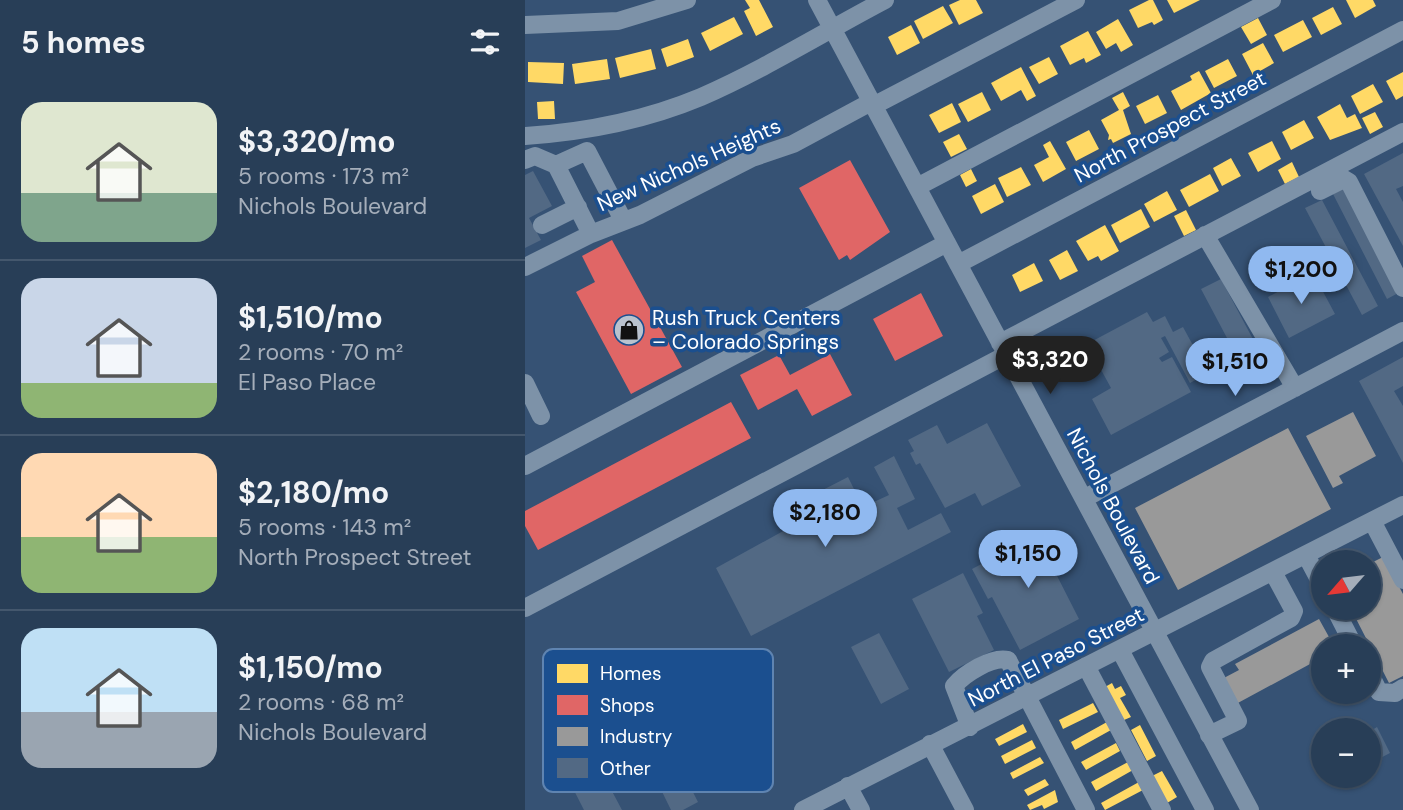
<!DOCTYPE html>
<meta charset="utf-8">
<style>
:root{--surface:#283e57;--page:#30455d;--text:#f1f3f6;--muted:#a5aeba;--line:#44576d;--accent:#90b9f0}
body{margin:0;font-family:"DM Sans",sans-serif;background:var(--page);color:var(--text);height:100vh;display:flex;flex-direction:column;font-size:26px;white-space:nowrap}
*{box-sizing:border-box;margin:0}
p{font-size:23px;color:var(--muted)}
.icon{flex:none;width:38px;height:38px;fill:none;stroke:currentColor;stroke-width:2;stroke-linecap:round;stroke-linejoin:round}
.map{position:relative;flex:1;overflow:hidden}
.side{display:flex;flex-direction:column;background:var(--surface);width:525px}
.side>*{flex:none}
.needle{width:46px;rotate:242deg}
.controls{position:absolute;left:786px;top:550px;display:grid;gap:14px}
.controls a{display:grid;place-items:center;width:70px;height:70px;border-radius:50%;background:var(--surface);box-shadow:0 2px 5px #0004,0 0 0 2px var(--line);font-size:35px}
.price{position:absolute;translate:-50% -60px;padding:0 16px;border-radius:24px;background:var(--accent);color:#111;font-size:23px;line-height:46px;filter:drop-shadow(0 2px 4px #0008)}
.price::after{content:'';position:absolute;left:50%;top:42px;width:21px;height:16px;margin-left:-10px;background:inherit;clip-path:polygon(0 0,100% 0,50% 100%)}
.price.on{background:#222;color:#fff}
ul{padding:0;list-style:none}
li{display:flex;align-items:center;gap:21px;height:175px;padding:0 21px}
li+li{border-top:2px solid var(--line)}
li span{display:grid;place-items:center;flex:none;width:196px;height:140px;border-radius:21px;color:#555}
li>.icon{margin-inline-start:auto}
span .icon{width:84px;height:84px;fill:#fffc;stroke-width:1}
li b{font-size:30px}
h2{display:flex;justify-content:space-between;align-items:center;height:84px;padding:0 21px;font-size:30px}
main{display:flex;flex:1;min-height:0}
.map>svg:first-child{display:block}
.homes{fill:#ffd966}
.shops{fill:#e06666}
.industry{fill:#999}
.building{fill:#526984}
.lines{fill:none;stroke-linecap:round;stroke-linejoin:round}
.minor{stroke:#7d92a8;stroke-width:18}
.labels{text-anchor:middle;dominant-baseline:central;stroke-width:7;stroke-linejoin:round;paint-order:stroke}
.street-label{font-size:21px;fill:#fff;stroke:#1b4f8f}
.poi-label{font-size:21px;fill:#fff;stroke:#1b4f8f;text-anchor:start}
.key{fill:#1b4f8f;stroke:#5f84b1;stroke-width:2}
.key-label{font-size:19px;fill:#fff}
</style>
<main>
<section class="side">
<h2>5 homes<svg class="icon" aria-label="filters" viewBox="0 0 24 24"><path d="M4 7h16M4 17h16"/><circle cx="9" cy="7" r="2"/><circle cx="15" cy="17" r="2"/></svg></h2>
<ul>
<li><span style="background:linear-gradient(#dfe7d0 65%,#7fa58c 0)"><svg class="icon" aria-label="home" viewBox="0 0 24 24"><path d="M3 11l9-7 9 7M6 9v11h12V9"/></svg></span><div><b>$3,320/mo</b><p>5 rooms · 173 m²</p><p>Nichols Boulevard</p></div></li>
<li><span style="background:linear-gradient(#c9d6e8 75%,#8fb573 0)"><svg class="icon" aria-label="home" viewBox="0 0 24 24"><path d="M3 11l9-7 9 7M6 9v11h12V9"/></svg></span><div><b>$1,510/mo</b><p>2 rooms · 70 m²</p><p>El Paso Place</p></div></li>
<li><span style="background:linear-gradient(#ffd9b3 60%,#8fb573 0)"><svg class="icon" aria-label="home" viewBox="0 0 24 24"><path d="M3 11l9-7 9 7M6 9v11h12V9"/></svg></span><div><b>$2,180/mo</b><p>5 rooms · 143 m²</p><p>North Prospect Street</p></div></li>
<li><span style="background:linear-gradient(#bfe0f5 60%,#9aa5b1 0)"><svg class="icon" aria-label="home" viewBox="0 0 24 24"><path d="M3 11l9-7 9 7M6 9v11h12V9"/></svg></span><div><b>$1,150/mo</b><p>2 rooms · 68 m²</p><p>Nichols Boulevard</p></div></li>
</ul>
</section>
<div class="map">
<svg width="878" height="810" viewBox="0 0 878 810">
<rect width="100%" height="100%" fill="#365274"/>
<!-- homes -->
<path class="homes" d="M220 0H234L248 27 231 36 219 11 225 8Z
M435 0H451L458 13 434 25 424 5Z
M624 0H628L638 20 629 25 627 22 613 28 604 10Z
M642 0H675L649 13Z
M821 0H848L851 6 830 18Z
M418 6 428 23 398 39 389 21Z
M808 7 817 24 796 35 787 18Z
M209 17 218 34 185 51 176 33Z
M733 18 742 35 726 44 716 27Z
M593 19 608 45 596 52 591 43 581 49 571 32Z
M778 20 787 37 758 52 749 35Z
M386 25 395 43 372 55 363 37Z
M563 31 576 55 561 63 559 58 545 65 535 46Z
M163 39 169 57 142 67 136 49Z
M738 43 749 63 728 75 717 54Z
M126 49 131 69 95 78 90 58Z
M524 57 533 74 514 84 504 67Z
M82 59 85 79 50 84 47 64Z
M703 59 712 76 689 88 680 71Z
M3 62 39 63 38 84 3 82Z
M496 67 511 96 502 101 496 90 476 101 466 83Z
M674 71 686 93 656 110 646 91 667 80 665 76Z
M878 72V96L871 100 861 81Z
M848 84 858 102 835 114 826 96Z
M457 92 466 110 443 122 433 104Z
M598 92 605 106 598 110 606 134 588 143 586 139 583 140 584 135 576 120 594 110 587 98Z
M633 95 642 113 620 124 611 106Z
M29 101 30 119H13L12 102Z
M427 103 436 122 414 133 404 115Z
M815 104 822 118 830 114 837 128 805 140 792 117Z
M850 112 858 127 845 134 837 118Z
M779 120 789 138 766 150 757 132Z
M564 130 574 149 551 161 541 142Z
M434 134 442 149 426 157 418 142Z
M525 141 541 169 518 182 509 165 524 157 518 145Z
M747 141 756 159 733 172 723 153Z
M706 158 716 176 697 186 688 168Z
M767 162 774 177 760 184 753 170Z
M496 167 506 185 482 197 473 178Z
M446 169 452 181 441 187 435 175Z
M685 174 694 191 664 207 655 190Z
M470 184 479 202 456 214 447 196Z
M642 191 652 210 629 222 619 204Z
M616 209 625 227 595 243 586 225Z
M661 210 671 230 659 236 649 216Z
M580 225 594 251 576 261 573 256 563 261 551 241Z
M542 250 553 271 535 280 524 260Z
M509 263 518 281 495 292 487 275Z
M587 683 590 689 596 686 601 695 595 698 606 717 599 720 580 687Z
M568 703 573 712 538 729 534 720Z
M582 722 586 730 550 750 546 742Z
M498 724 502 732 474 746 470 739Z
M615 725 631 756 622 761 606 730Z
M507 740 511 748 480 764 476 756Z
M591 743 595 751 561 770 556 762Z
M515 757 519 763 488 779 485 773Z
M603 762 608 770 571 791 566 782Z
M637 771 652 797 642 803 627 776Z
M520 779 524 785 503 796 499 790Z
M614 782 618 790 580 810 576 803Z
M530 790 533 802 519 809 517 805 505 810 502 805Z"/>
<!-- shops -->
<path class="shops" d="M325 160 365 232 325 260 322 255 314 260 274 188Z
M87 240 157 367 106 394 51 292 70 282 57 256Z
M396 293 418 336 370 361 348 319Z
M305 354 327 395 287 416 272 389 233 410 215 375 254 355 265 375Z
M206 402 226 438 13 550 0 526V511Z"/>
<!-- industry -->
<path class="industry" d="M828 412 851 456 814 476 818 483 808 488 781 436Z
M763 428 806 509 653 590 610 508Z
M858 557 878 594V676L864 683 825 607H844V564Z
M794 619 809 646H798V657L711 704 697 679 714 670 710 664Z"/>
<!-- building -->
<path class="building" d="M878 153V186L871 189 878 202V246L839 174Z
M8 171 27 206 4 218 16 240 0 248V175Z
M823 186 877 291 862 299 808 194Z
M797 200 853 306 837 315 780 208Z
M788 273 810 314 764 338 743 297Z
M696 279 739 360 719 370 676 289Z
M622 312 628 322 640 316 648 332 658 327 683 373 665 383 640 336 636 338 644 352 634 358 637 362 647 357 666 392 586 435 567 399 586 388 562 344Z
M878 357V386L869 391 878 406V463L834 381Z
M462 423 496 486 457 506 450 493 420 508 395 463 391 465 385 453 389 451 383 440 412 425 422 444Z
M369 456 390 499 372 508 383 530 416 513 426 532 226 636 191 568 260 530 251 514 323 477 338 507 364 495 349 467Z
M521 530 537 561 527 566 554 619 495 650 467 597 463 599 447 569Z
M438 573 458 613 452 616 469 650 424 672 387 599Z
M354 633 384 689 356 704 326 647Z
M852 727 865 753 844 764V732Z
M88 735 105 768 81 780 97 810H59L35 763Z
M144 745 173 802 158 810H146L120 757Z"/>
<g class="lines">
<!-- minor -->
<path class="minor" d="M292 0 725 810
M0 25 93 21 162 0
M348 106 551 0
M0 136C60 132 121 120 176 97 240 69 299 32 360 0
M0 160 10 156 31 165
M392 187 747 0
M795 191 819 179 824 182 878 288
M17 225 53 207
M66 234 31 165 62 151 98 220
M680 235 770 388
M433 264 878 30
M0 267 66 234 115 215 227 158 268 144 346 102
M475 343 878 132
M0 383 16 416
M0 466 422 243
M560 498 878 331
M847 521 878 580
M781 555 798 587
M809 607 829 646
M0 608 481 355
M595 650 680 810
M561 666 637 810
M844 672 854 692 870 693 878 688
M445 727 429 686C439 674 467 656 483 660L561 810
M684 735 713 721 685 667 688 661 766 618 769 611 748 572
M405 744 440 810
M323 786 336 810
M278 810 878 505"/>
</g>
<!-- icons -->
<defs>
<g id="shop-disc" transform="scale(1.575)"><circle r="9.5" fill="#b9c2ce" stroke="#1b4f8f"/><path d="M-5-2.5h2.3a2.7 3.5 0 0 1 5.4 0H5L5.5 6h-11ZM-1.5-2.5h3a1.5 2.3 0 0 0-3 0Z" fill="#111"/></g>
</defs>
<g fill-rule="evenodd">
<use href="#shop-disc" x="104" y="330"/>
</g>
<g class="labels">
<!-- street labels -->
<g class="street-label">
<text transform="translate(645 127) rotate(-28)">North Prospect Street</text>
<text transform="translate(164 165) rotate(-24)">New Nichols Heights</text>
<text transform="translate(588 506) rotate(62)">Nichols Boulevard</text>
<text transform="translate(531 657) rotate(-27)">North El Paso Street</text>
</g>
<!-- poi labels -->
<g class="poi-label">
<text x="127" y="318">Rush Truck Centers<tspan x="127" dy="24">– Colorado Springs</tspan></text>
</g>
</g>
<!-- legend -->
<rect x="18" y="649" width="230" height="143" rx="10" class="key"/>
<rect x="32" y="664" width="31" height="19" fill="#ffd966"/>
<rect x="32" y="695" width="31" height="20" fill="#e06666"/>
<rect x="32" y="727" width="31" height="19" fill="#999"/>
<rect x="32" y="758" width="31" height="20" fill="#526984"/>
<g class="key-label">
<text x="75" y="680">Homes</text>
<text x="75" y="712">Shops</text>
<text x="75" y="743">Industry</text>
<text x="75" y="775">Other</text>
</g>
</svg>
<div class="controls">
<a><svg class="needle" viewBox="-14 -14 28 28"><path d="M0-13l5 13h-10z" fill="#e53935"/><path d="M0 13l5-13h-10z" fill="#a5aeba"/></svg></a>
<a>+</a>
<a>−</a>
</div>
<b class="price" style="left:776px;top:306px">$1,200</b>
<b class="price on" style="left:525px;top:396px">$3,320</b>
<b class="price" style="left:710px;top:398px">$1,510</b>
<b class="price" style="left:300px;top:549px">$2,180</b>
<b class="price" style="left:503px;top:590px">$1,150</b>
</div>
</main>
